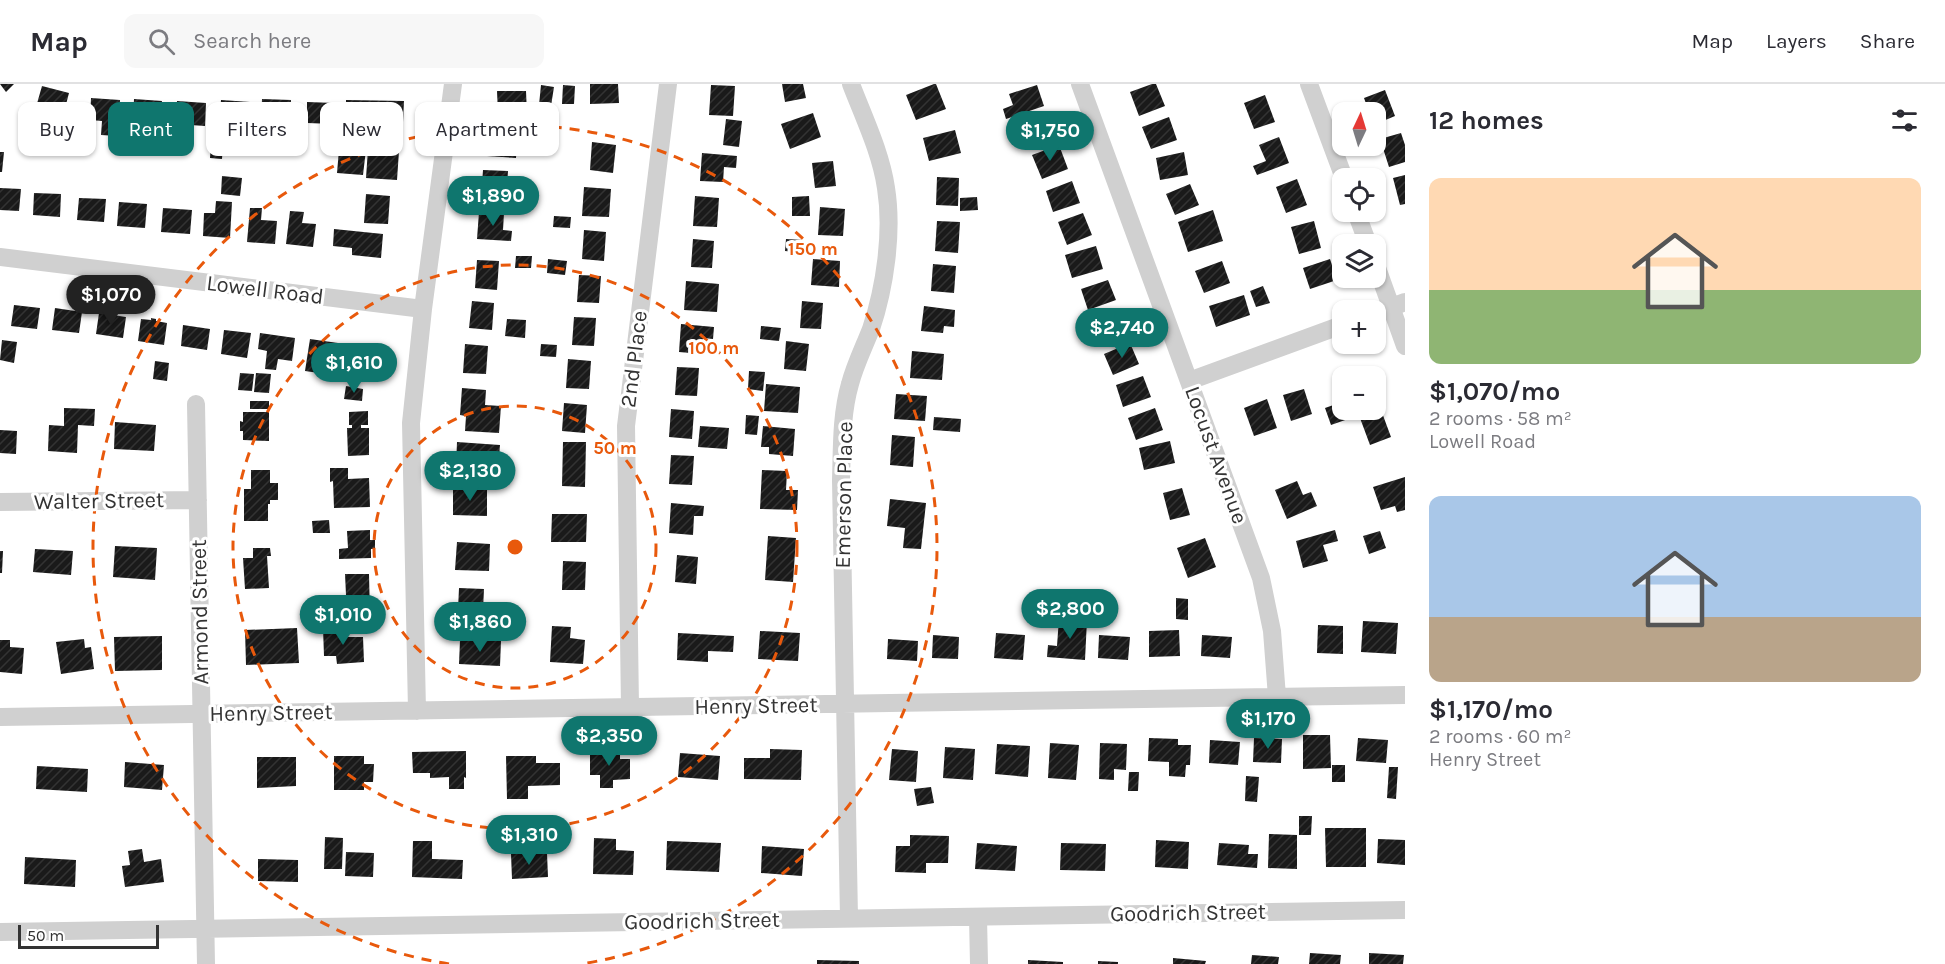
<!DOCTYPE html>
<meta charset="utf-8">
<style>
:root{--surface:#fff;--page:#f7f7f7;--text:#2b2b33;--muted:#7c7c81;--line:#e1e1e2;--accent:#0f766e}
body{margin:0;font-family:Karla,sans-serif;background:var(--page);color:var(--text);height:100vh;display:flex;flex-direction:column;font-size:22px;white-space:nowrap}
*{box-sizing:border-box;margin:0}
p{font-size:20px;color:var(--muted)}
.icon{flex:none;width:33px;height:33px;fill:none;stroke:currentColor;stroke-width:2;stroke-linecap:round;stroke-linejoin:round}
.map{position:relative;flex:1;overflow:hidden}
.details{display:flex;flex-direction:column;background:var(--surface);width:540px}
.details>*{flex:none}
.guide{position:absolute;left:18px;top:18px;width:570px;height:54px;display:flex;gap:12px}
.needle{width:39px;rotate:4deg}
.controls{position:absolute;left:1332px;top:18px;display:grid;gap:12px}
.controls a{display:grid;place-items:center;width:54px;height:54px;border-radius:12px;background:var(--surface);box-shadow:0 2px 4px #0004;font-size:30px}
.scale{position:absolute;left:18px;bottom:15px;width:141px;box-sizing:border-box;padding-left:6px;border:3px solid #333;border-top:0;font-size:16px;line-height:21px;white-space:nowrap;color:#333;-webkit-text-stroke:4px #fff;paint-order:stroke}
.price{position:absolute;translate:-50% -51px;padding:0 14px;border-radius:21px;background:var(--accent);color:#fff;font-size:20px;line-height:39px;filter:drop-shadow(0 2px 3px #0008)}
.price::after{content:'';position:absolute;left:50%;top:36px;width:18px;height:14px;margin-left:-9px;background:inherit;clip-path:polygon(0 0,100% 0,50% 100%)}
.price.selected{background:#222;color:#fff}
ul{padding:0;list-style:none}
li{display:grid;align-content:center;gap:12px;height:318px;padding:0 24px}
li span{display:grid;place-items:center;height:186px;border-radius:12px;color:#555}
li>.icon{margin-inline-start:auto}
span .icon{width:108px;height:108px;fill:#fffc;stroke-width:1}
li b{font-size:26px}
h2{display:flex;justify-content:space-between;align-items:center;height:72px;padding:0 24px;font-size:26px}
.pill{padding:0 21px;border-radius:12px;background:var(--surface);box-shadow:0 2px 4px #0004;font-size:21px;line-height:54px}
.pill.selected{background:var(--accent);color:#fff}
header{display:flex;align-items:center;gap:36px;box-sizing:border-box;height:84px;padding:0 30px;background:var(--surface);border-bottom:2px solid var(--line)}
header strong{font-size:28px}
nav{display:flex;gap:33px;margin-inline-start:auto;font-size:21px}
.search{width:420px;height:54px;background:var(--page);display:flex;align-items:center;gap:15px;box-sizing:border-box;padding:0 21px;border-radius:12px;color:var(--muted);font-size:22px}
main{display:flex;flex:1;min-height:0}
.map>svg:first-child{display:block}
.building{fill:url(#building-hatch)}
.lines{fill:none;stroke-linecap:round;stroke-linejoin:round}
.minor{stroke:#d0d0d0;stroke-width:18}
.ring{fill:none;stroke:#e8590c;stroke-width:3;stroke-dasharray:10 8}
.labels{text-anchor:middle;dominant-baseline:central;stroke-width:6;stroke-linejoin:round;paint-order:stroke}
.street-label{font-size:22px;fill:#333;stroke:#fff}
.centre{fill:#e8590c;stroke:#fff;stroke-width:3}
.ring-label{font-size:18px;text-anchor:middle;font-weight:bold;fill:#e8590c;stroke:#fff;stroke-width:6;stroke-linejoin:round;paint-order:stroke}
</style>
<header>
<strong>Map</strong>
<div class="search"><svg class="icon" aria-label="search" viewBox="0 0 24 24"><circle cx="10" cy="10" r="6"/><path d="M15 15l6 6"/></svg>Search here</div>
<nav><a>Map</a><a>Layers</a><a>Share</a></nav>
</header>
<main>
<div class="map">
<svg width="1405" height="880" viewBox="0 0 1405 880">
<defs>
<pattern id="building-hatch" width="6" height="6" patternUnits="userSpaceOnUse" patternTransform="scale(1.5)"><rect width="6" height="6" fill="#1a1a1a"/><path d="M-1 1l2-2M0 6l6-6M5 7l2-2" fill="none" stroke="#333"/></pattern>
</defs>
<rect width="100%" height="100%" fill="#fff"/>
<!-- building -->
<path class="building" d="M0 0H14L6 8Z
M590 0H618L619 19 590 20Z
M782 0H803L806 14 785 18Z
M934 0H936L946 25 916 36 906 11Z
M1152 0H1156L1165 22 1139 32 1130 8Z
M541 1 554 3 551 22 539 21Z
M563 1 575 2 574 20H562Z
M711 1 735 2 733 32 709 31Z
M1037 1 1044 22 1006 35 1003 25 1013 21 1009 10Z
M42 2 69 9 63 32 46 27 45 33 34 30Z
M1385 6 1395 32 1376 40V28H1369L1364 14Z
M497 7H526L527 30H498Z
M1265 11 1275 38 1254 45 1244 19Z
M91 14 120 16 118 52 101 51 102 37 90 36Z
M134 15 162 17 160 40 133 38Z
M262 15 291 16 290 38 261 37Z
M221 16 250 18 248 41 219 39Z
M346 16 404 17 403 38H346Z
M177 17 206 19 205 42 176 40Z
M307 18 335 19 334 40 307 39Z
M813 29 821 53 790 65 781 40Z
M1049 33 1056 54 1029 63 1022 42Z
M1169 33 1177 56 1151 65 1142 43Z
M726 35 742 37 739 63 723 61Z
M166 41 179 42 178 59H165Z
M489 43 518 45 516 74 487 72Z
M955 46 961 69 929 77 923 54Z
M1401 49 1405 61V78L1389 83 1380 55Z
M1279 53 1289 79 1257 91 1253 82 1266 77 1259 61Z
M340 54 367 57 363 91 337 89Z
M592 58 616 61 613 89 590 86Z
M211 60 223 61 222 75 210 74Z
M1059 61 1068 85 1042 95 1032 71Z
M368 65 399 67 397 96 366 94Z
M0 68H4L2 88H0Z
M1184 68 1188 91 1160 96 1156 74Z
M702 69 737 72 736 84 724 83 723 98 700 97Z
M833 77 836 102 815 104 812 79Z
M483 86 508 87 506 116 481 115Z
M1405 91V120L1400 121 1393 94Z
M222 92 242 94 240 112 221 110Z
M937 93 959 94 958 122 936 121Z
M1297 95 1307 121 1286 129 1276 103Z
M1072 97 1080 119 1053 128 1046 107Z
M1190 100 1199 121 1175 131 1166 110Z
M584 103 611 105 609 133 582 132Z
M0 104 21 105 19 127 0 126Z
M34 109 61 110 60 133 33 131Z
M366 110 390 112 388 140 364 139Z
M695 112 719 114 717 143 693 142Z
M809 112 810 132H792V113Z
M977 113 978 126 960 127V114Z
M79 114 106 115 104 138 77 136Z
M216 117 232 118 230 154 203 152 204 129H215Z
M119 118 147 120 145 144 117 142Z
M820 123 845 125 843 152 818 151Z
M163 124 192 126 190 150 161 148Z
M250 124H262L261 136 277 137 275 160 247 158Z
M1213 126 1223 157 1188 168 1178 138Z
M290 127 304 128 302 139 316 140 313 163 286 160Z
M479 128 504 129 503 146 512 147 511 157 477 155Z
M1083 129 1092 151 1067 161 1058 138Z
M554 132 571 133 570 144 553 143Z
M937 137 960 138 958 169 935 167Z
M1314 137 1321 164 1299 170 1291 143Z
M334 145 383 150 381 174 352 171V164L333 162Z
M584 146 606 148 604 177 582 175Z
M693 155 714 157 712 184 691 183Z
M786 155 803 156 802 169 785 167Z
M1096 162 1103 185 1072 194 1065 171Z
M516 172H532L531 184H515Z
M548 175 567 177 565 191 547 189Z
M813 175 840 177 839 203 811 201Z
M1330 175 1337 196 1310 205 1303 184Z
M477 176 499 177 497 206 475 204Z
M1222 177 1230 199 1204 209 1195 187Z
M933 180 956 182 954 209 931 207Z
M579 191 601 192 599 219 577 218Z
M1108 196 1116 216 1088 226 1081 205Z
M686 197 719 200 717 228 684 226Z
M1263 202 1270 219 1256 223 1250 207Z
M1244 211 1250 231 1216 243 1209 222Z
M472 217 494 219 492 246 469 244Z
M802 217 823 219 821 245 800 244Z
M14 221 40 224 37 245 11 242Z
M924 222 955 226 954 243 944 242 943 249 921 247Z
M55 224 82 228 79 249 52 246Z
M1119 227 1127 249 1101 259 1092 237Z
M99 229 126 233 123 254 96 250Z
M574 233 596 234 594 262 572 261Z
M151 234 156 235V237L167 239 164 261 138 257 141 235 151 236Z
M507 235 526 236 525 254 505 252Z
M681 240 714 243 713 255 703 254 702 270 679 268Z
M183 241 210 245 207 266 181 262Z
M761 242 781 244 779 257 760 255Z
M224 246 251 249 247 274 221 270Z
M260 249 295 254 292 277 278 275 276 286 265 285 267 267 258 265Z
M310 255 338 259 333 291 305 287Z
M2 256 17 258 14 279 0 276Z
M786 257 809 260 806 287 784 285Z
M350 259 378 263 375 285 347 282Z
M1130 259 1139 280 1113 291 1104 270Z
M465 260 488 262 486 290 463 289Z
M541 260 557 261 556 273 540 272Z
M912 267 944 270 942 296 910 294Z
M568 275 591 277 589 305 566 304Z
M155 277 169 279 167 297 153 295Z
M1371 282 1372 292H1344L1343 286Z
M677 283 699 284 697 312 675 311Z
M749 287 765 288 763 307 748 305Z
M240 289 254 290 252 307 238 306Z
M256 289 271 290 269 309 254 308Z
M1143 292 1151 313 1123 323 1116 301Z
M766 300 800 303 798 329 764 327Z
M346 302 363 305 362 317 344 315Z
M462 304 486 306 485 321 501 322 499 349 465 347 466 332 460 331Z
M1304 305 1312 330 1291 337 1283 311Z
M896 310 927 312 925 337 894 335Z
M1267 315 1277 344 1254 352 1244 324Z
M250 317H269V325H250Z
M1342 318V326H1345L1348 335 1331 341 1325 324Z
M564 319 587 321 585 349 562 347Z
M64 324 95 325 94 342 78 341 77 369 48 367 49 341 64 342Z
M1155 324 1163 346 1136 356 1128 334Z
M671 325 694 327 692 355 669 353Z
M1381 326 1391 353 1370 361 1360 334Z
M368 327V341H361V344H369V371L348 372 347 344H352V341H349V328Z
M243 328H269V357L243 356V347H240V337L243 338Z
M746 331 759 332 757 351 745 350Z
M934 333 961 335 960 348 933 346Z
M115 338 156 341 154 367 114 365Z
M700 342 729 344 727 365 698 363Z
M763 342 795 345 793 372 769 370V363H761Z
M0 346 17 347 16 370 0 369Z
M892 351 915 353 913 383 890 381Z
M1170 357 1175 379 1144 386 1139 364Z
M457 358 500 361 498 385 456 382Z
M563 358H586L585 403 562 402Z
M671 371 694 372 692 401 669 400Z
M330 384H348V395L369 394 370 423 334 424 333 397 330 398Z
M251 386H270V399H278V416H270V420H268V437H244V405H251Z
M762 386 787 387 786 406H798L797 426 760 425Z
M1405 393V426L1397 428 1395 422 1381 426 1373 403Z
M1297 397 1303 411 1311 408 1317 422 1287 435 1275 406Z
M453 404 487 405V432L453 431Z
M1182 404 1190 431 1170 436 1163 409Z
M890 415 926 419 921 465 903 464 905 444 887 442Z
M671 419 704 422 703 432H694L693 451 669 449Z
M552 430H587L586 458H551Z
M329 436 330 449H313L312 437Z
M370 446V456H375V465H371V474L339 475V465L348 464 347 447Z
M1335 446 1338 457 1323 461 1328 477 1303 484 1296 457Z
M1380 447 1386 464 1369 470 1363 452Z
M768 452 796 454 793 498 765 496Z
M1205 454 1216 483 1188 494 1177 464Z
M457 458 490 460 489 487 455 486Z
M115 462 157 464 155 496 113 493Z
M253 464H270L271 472H267L269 504 245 505 243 474H253Z
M35 465 73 467 71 491 33 488Z
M0 467H3L2 489H0Z
M677 471 698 473 696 500 675 498Z
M563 477 586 478 585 506H562Z
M345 490H369L370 531 347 532Z
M459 504 484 505 482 547H457Z
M1176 514 1188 515V536L1176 535Z
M1059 534 1087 536 1085 576 1047 573 1048 561 1057 562Z
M1363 537 1398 539 1396 570 1361 568Z
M1318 541 1343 542V570L1317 569Z
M552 542 571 543 570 554 585 556 583 580 550 578Z
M345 543V553H363L364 578 337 580 336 572H324L323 544Z
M297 544 299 579 246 581 245 546Z
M1179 546 1180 572 1149 573V547Z
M760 547 800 549 798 577 758 575Z
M678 549 734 552 733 568 708 567V578L677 576Z
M996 549 1025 551 1023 576 994 574Z
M933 551 959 553 958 575 932 574Z
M1099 551 1130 553 1128 576 1098 574Z
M1202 551 1232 553 1230 574 1201 572Z
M162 552V586L115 587 114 553Z
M84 555 85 564 91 563 94 585 61 590 56 558Z
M888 555 918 557 917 577 887 575Z
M0 556H10V563L24 564 22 590 0 588Z
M460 556 501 557 500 582 459 580Z
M1303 651H1330L1331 684 1303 685Z
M1149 654 1178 655V661H1191L1190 681H1186L1185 693 1169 692V678L1148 677Z
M1254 654 1282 655 1281 679 1253 678Z
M1358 654 1388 656 1386 679 1356 677Z
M1210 656 1240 658 1238 681 1209 679Z
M1050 659 1079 661 1076 696 1048 694Z
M1100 659 1127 660 1126 686 1114 685V696L1099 695Z
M997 660 1030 662 1028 693 995 690Z
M945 663 975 665 973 696 943 694Z
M770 665 802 666 801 696 744 695V674H770Z
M892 665 918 667 916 698 889 696Z
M590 666 620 667V675H630V695L613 696V704H600V691H590Z
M466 667V694L464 693V705H449V693L430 694V689H413L412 668Z
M680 669 720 672 718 696 678 693Z
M334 672H364V680H374L373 698H364V706H334Z
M506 672H536V679H560V701L528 702V715H507Z
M257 673H296V702L257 704Z
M125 678 164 681 162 706 124 703Z
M1332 681H1345V698H1332Z
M37 682 88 685 87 708 36 705Z
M1389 683H1398L1396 715 1387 714Z
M1129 688H1139L1138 707H1128Z
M1246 692 1259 693 1257 718 1245 717Z
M931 703 934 719 917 722 914 705Z
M1299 732H1312L1311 751H1299Z
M1325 744H1366V783H1326Z
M1269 750 1297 751V785L1268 784Z
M910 751 949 752 948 779H926V789L895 788 896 762H910Z
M325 753 343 754 342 785H324Z
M594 754 616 755V766L634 767 633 791 593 790Z
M1378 755 1405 756V781L1377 779Z
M1156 756 1189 758 1188 785 1155 783Z
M413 757H432V775L463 776 462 795 412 793Z
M667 757 721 759 719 788 666 786Z
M977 759 1017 762 1015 787 975 785Z
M1061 759 1106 760 1105 787 1060 786Z
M1219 759 1249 761 1248 770H1258L1257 784 1217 781Z
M762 762 804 765 802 792 761 789Z
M142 765 144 778 161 775 164 798 125 803 122 782 130 781 128 767Z
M346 768 374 769 373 793 345 792Z
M547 769 548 793 512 795 511 770Z
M25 773 76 776 75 803 24 800Z
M258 775 298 776V798L258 797Z
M1310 869 1341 871 1340 880H1309Z
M1369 869 1404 871 1403 880H1369Z
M1252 871 1279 873 1278 880H1251Z
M1173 874 1206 877 1205 880H1173Z
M817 876 859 877V880H817Z
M1028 876 1063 878V880H1028Z
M1098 877 1118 878V880H1098Z"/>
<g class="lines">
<!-- minor -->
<path class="minor" d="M1080 0 1261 494 1272 547 1277 613
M1309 0 1344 94
M1356 128 1368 160
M0 173 423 225
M1376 181 1405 262
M1376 229 1405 218
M1189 297 1342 241
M196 320 206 880
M0 418 198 416
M630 623 626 342 668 0
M417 627 411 339 423 225 453 0
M0 633 1405 611
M978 833 979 880
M849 834 841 396C842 365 841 331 850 300 855 281 864 263 871 245 885 203 893 148 886 104 881 69 864 34 851 0
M0 848 1405 826"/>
</g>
<!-- distance rings -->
<g class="ring">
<circle cx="515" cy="463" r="141"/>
<circle cx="515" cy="463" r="282"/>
<path d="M449 880A422 422 0 1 1 581 880"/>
</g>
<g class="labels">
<!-- street labels -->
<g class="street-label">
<text transform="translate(265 206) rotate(7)">Lowell Road</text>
<text transform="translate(634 275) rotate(-83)">2nd Place</text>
<text transform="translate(1216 371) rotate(70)">Locust Avenue</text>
<text transform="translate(844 411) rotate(-89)">Emerson Place</text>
<text transform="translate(99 417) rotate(-1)">Walter Street</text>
<text transform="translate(200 528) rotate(-91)">Armond Street</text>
<text transform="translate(756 622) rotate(-1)">Henry Street</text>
<text transform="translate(271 629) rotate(-1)">Henry Street</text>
<text transform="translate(1188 829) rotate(-1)">Goodrich Street</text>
<text transform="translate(702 837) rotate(-1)">Goodrich Street</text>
</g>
</g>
<circle cx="515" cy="463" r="9" class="centre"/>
<g class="ring-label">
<text x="813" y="171">150 m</text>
<text x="714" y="270">100 m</text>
<text x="615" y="370">50 m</text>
</g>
</svg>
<div class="controls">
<a><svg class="needle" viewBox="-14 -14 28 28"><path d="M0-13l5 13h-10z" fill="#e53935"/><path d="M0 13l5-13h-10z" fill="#7c7c81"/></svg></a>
<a><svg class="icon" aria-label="locate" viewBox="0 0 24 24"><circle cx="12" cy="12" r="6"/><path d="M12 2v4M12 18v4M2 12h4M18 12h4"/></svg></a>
<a><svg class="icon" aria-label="layers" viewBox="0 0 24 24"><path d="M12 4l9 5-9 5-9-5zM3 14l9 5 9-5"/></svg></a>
<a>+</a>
<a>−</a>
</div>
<div class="scale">50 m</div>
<b class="price" style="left:1050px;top:78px">$1,750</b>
<b class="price" style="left:493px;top:143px">$1,890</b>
<b class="price selected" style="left:111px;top:242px">$1,070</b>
<b class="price" style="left:1122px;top:275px">$2,740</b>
<b class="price" style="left:354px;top:310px">$1,610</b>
<b class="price" style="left:470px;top:418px">$2,130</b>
<b class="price" style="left:1070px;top:556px">$2,800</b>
<b class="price" style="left:343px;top:562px">$1,010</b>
<b class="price" style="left:480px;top:569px">$1,860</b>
<b class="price" style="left:1268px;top:666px">$1,170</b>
<b class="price" style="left:609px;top:683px">$2,350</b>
<b class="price" style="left:529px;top:782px">$1,310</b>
<div class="guide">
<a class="pill">Buy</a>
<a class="pill selected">Rent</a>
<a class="pill">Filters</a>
<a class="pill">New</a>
<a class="pill">Apartment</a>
</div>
</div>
<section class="details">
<h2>12 homes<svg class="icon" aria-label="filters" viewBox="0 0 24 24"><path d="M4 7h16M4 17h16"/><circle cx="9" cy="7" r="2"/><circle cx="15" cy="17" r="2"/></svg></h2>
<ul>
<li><span style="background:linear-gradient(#ffd9b3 60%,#8fb573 0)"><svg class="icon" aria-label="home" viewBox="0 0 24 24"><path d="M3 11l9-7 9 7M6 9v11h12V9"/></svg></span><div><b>$1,070/mo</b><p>2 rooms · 58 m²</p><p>Lowell Road</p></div></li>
<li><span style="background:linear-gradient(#a9c7e8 65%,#b9a48a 0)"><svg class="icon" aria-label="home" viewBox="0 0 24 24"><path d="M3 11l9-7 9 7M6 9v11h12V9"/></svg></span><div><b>$1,170/mo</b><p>2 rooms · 60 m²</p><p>Henry Street</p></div></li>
</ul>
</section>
</main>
